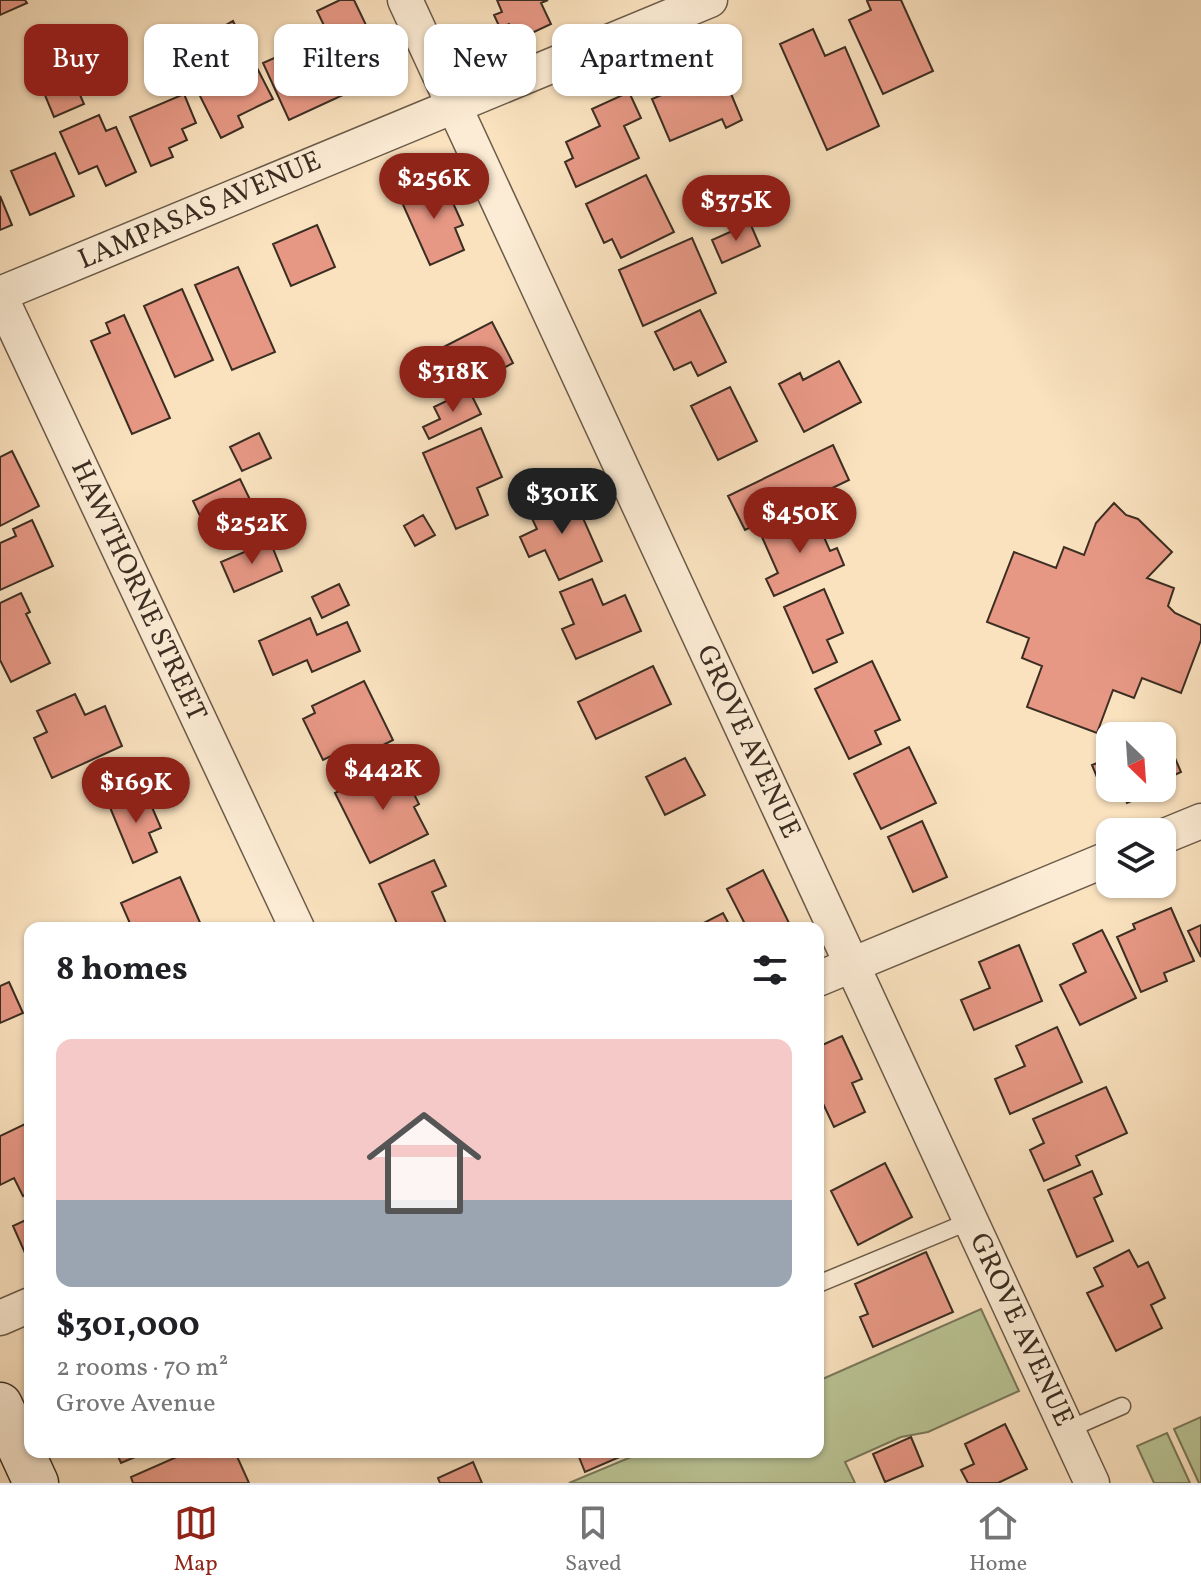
<!DOCTYPE html>
<meta charset="utf-8">
<style>
:root{--surface:#fff;--page:#f2f2f2;--text:#202124;--muted:#757577;--line:#e0e0e0;--accent:#8f2418}
body{margin:0;font-family:Vollkorn,serif;background:var(--page);color:var(--text);height:100vh;display:flex;flex-direction:column;font-size:30px;white-space:nowrap}
*{box-sizing:border-box;margin:0}
p{font-size:26px;color:var(--muted)}
.icon{flex:none;width:44px;height:44px;fill:none;stroke:currentColor;stroke-width:2;stroke-linecap:round;stroke-linejoin:round}
.map{position:relative;flex:1;overflow:hidden}
.drawer{position:absolute;left:24px;top:922px;width:800px;height:536px;display:flex;flex-direction:column;background:var(--surface);border-radius:16px;box-shadow:0 2px 6px #0004}
.drawer>*{flex:none}
.banner{position:absolute;left:24px;top:24px;width:800px;height:72px;display:flex;gap:16px}
.needle{width:52px;rotate:155deg}
.tools{position:absolute;left:1096px;top:722px;display:grid;gap:16px}
.tools a{display:grid;place-items:center;width:80px;height:80px;border-radius:16px;background:var(--surface);box-shadow:0 2px 6px #0004;font-size:40px}
.price{position:absolute;translate:-50% -68px;padding:0 18px;border-radius:28px;background:var(--accent);color:#fff;font-size:26px;line-height:52px;filter:drop-shadow(0 2px 4px #0008)}
.price::after{content:'';position:absolute;left:50%;top:48px;width:24px;height:18px;margin-left:-12px;background:inherit;clip-path:polygon(0 0,100% 0,50% 100%)}
.price.selected{background:#222;color:#fff}
ul{padding:0;list-style:none}
li{display:grid;align-content:center;gap:16px;height:424px;padding:0 32px}
li+li{border-top:2px solid var(--line)}
li span{display:grid;place-items:center;height:248px;border-radius:16px;color:#555}
li>.icon{margin-inline-start:auto}
span .icon{width:144px;height:144px;fill:#fffc;stroke-width:1}
li b{font-size:34px}
h2{display:flex;justify-content:space-between;align-items:center;height:96px;padding:0 32px;font-size:34px}
.tag{padding:0 28px;border-radius:16px;background:var(--surface);box-shadow:0 2px 6px #0004;font-size:28px;line-height:72px}
.tag.selected{background:var(--accent);color:#fff}
.tab-bar{display:flex;justify-content:space-around;align-items:center;height:112px;border-top:2px solid var(--line);background:var(--surface);font-size:22px;color:var(--muted)}
.tab-bar a{display:grid;justify-items:center;gap:4px}
.tab-bar .selected{color:var(--accent)}
.map>svg:first-child{display:block}
.green{fill:#bac495;stroke:#7a795c;stroke-width:2}
.building{fill:#e79885;stroke:#3b2e22;stroke-width:2}
.lines{fill:none;stroke-linecap:round;stroke-linejoin:round}
.lane-casing{stroke:#6b5b49;stroke-width:19}
.street-casing{stroke:#6b5b49;stroke-width:37}
.secondary-casing{stroke:#3b2e22;stroke-width:47}
.lane{stroke:#fcecd5;stroke-width:16}
.street{stroke:#fcecd5;stroke-width:34}
.secondary{stroke:#fcecd5;stroke-width:44}
.labels{text-anchor:middle;dominant-baseline:central;stroke-width:6;stroke-linejoin:round;paint-order:stroke}
.street-label{font-size:28px;fill:#3b2e22;stroke:#fcecd5}
</style>
<div class="map">
<svg width="1201" height="1483" viewBox="0 0 1201 1483">
<rect width="100%" height="100%" fill="#fae2bf"/>
<filter id="stains"><feTurbulence type="fractalNoise" baseFrequency=".0025" numOctaves="4"/><feColorMatrix values="0 0 0 0 .2 0 0 0 0 .09 0 0 0 0 .02 0 0 0 .5 -.17"/></filter>
<radialGradient id="worn" r=".72"><stop offset=".6" stop-color="#630" stop-opacity="0"/><stop offset="1" stop-color="#630" stop-opacity=".3"/></radialGradient>
<!-- green -->
<path class="green" d="M981 1309 1019 1391 928 1432 901 1437 845 1462 855 1483H569L643 1452H818V1381Z
M1201 1417V1483H1199L1174 1429Z
M1167 1433 1190 1483H1154L1137 1446Z"/>
<!-- building -->
<path class="building" d="M0 0H25L27 3 0 15Z
M340 0H354L378 50 344 67 317 11Z
M497 0H548L541 3 551 24 517 40 509 24 500 28 494 15 502 12Z
M901 0 933 71 883 94 849 20 871 10 867 1 869 0Z
M233 21 273 99 238 116 243 127 221 138 197 90 234 71 214 32Z
M813 29 825 56 845 47 879 126 827 150 780 44Z
M301 46 309 63 325 55 343 95 289 120 263 63Z
M61 52 84 104 54 117 32 64Z
M721 70 742 120 726 128 722 119 670 141 652 99Z
M629 92 641 118 624 126 639 158 576 187 565 162 573 158 566 142 600 126 592 109Z
M184 94 196 123 182 129 187 140 169 148 173 157 151 166 130 117Z
M99 115 106 131 116 127 136 172 106 186 97 166 79 174 60 132Z
M55 153 74 196 30 215 11 171Z
M646 175 674 232 621 258 612 239 604 243 586 204Z
M442 179 463 225 455 228 464 250 430 265 400 198Z
M0 196 12 225 0 230Z
M750 223 760 246 722 263 712 240Z
M317 225 335 267 291 286 273 244Z
M692 238 716 293 643 326 619 270Z
M238 267 275 352 232 370 195 285Z
M182 289 213 360 175 377 144 306Z
M700 310 726 362 698 376 691 362 674 370 655 332Z
M124 315 170 418 132 434 91 341 110 333 106 323Z
M492 322 513 363 452 395 430 354Z
M839 361 861 402 804 432 779 384 800 373 803 380Z
M730 387 757 441 718 460 691 406Z
M469 390 481 414 429 439 423 427 440 419 434 407Z
M481 428 502 477 477 488 488 515 456 529 423 453Z
M259 433 271 458 242 471 230 447Z
M833 445 849 480 745 530 728 496Z
M12 451 39 506 0 526V457Z
M240 479 255 510 208 533 193 501Z
M571 491 602 561 559 580 545 550 529 557 520 537 537 529 528 510Z
M1114 503 1126 515 1138 519 1172 552 1147 578 1174 588 1168 606 1175 613 1201 625V640L1181 693 1142 678 1134 698 1113 690 1097 733 1027 707 1042 666 1022 658 1029 638 987 622 1014 552 1056 568 1064 547 1084 555 1096 523Z
M814 514 830 551 837 548 844 565 774 596 766 579 778 573 762 537Z
M423 515 435 535 415 546 404 526Z
M32 520 53 566 0 590V543L16 536 13 529Z
M270 541 282 571 234 592 221 562Z
M592 579 603 605 625 595 641 631 576 659 562 629 574 624 560 592Z
M339 584 349 605 322 618 312 597Z
M824 589 843 633 827 640 837 662 813 673 784 607Z
M21 593 30 612 26 614 50 663 11 682 0 660V603Z
M310 618 317 635 347 622 360 651 312 672 307 660 273 675 259 641Z
M872 661 900 720 875 731 881 744 849 759 815 689Z
M653 666 671 704 596 739 578 702Z
M364 681 393 740 360 757 354 745 323 760 303 719 315 713 312 706Z
M75 694 85 715 105 706 122 746 52 778 34 738 47 732 37 711Z
M1165 735 1181 772 1162 781 1161 736Z
M909 747 936 803 881 829 854 774Z
M685 758 705 795 665 815 646 777Z
M1110 758V788H1148L1150 793 1127 803 1122 792 1106 799 1092 765Z
M398 762 419 804 414 807 428 834 370 863 335 793Z
M145 791 161 828 149 833 157 852 133 863 109 805Z
M922 821 947 877 913 892 888 837Z
M434 860 446 886 432 892 448 928H399L379 884Z
M763 870 790 925 784 928H747L727 889Z
M180 877 202 927 132 928 121 903Z
M1171 908 1194 961 1164 973 1167 981 1141 992 1117 937 1135 929 1133 924Z
M723 913 731 928H694Z
M1201 925V957L1188 931Z
M1102 930 1136 998 1080 1025 1060 985 1086 972 1073 944Z
M1019 945 1042 1001 974 1030 961 1000 990 988 979 962Z
M9 982 23 1013 0 1023V986Z
M1057 1027 1082 1082 1010 1114 995 1079 1025 1066 1016 1046Z
M842 1036 862 1079 852 1083 865 1112 834 1127 818 1093V1047Z
M1106 1087 1127 1133 1076 1156 1080 1165 1044 1181 1030 1150 1044 1143 1033 1119Z
M25 1124 30 1135V1192L23 1196 14 1178 0 1185V1136Z
M885 1163 912 1217 858 1245 831 1191Z
M1092 1171 1102 1194 1094 1198 1113 1241 1077 1257 1048 1190Z
M30 1218V1264L13 1226Z
M1129 1250 1138 1267 1148 1262 1165 1298 1151 1305 1162 1328 1116 1351 1087 1293 1103 1286 1094 1268Z
M926 1252 953 1312 873 1347 860 1317 868 1314 855 1284Z
M1005 1424 1027 1469 998 1483H968L961 1470 974 1464 965 1444Z
M911 1437 923 1466 885 1482 873 1454Z
M116 1452H147L121 1463Z
M188 1452H235L249 1483H133L131 1477Z
M577 1452H631L585 1472Z
M473 1462 482 1483H440L438 1478Z"/>
<g class="lines">
<!-- lane casing -->
<g class="lane-casing">
<path id="lane" d="M818 1284 970 1221
M1067 1430 1122 1406"/>
</g>
<!-- street casing -->
<g class="street-casing">
<path id="street" d="M405 0 1092 1483
M0 294 710 0
M0 296 297 928
M1162 837 1201 821
M818 979 1110 858
M0 1318 30 1305"/>
</g>
<!-- secondary casing -->
<g class="secondary-casing">
<path id="secondary" d="M0 1405 36 1483"/>
</g>
<!-- lane -->
<use href="#lane" class="lane"/>
<!-- street -->
<use href="#street" class="street"/>
<!-- secondary -->
<use href="#secondary" class="secondary"/>
</g>
<g class="labels">
<!-- street labels -->
<g class="street-label">
<text transform="translate(200 211) rotate(-23)">LAMPASAS AVENUE</text>
<text transform="translate(138 591) rotate(65)">HAWTHORNE STREET</text>
<text transform="translate(748 742) rotate(65)">GROVE AVENUE</text>
<text transform="translate(1021 1330) rotate(65)">GROVE AVENUE</text>
</g>
</g>
<rect width="100%" height="100%" filter="url(#stains)"/>
<rect width="100%" height="100%" fill="url(#worn)"/>
</svg>
<div class="tools">
<a><svg class="needle" viewBox="-14 -14 28 28"><path d="M0-13l5 13h-10z" fill="#e53935"/><path d="M0 13l5-13h-10z" fill="#757577"/></svg></a>
<a><svg class="icon" aria-label="layers" viewBox="0 0 24 24"><path d="M12 4l9 5-9 5-9-5zM3 14l9 5 9-5"/></svg></a>
</div>
<b class="price" style="left:434px;top:221px">$256K</b>
<b class="price" style="left:736px;top:243px">$375K</b>
<b class="price" style="left:453px;top:414px">$318K</b>
<b class="price selected" style="left:562px;top:536px">$301K</b>
<b class="price" style="left:800px;top:555px">$450K</b>
<b class="price" style="left:252px;top:566px">$252K</b>
<b class="price" style="left:383px;top:812px">$442K</b>
<b class="price" style="left:136px;top:825px">$169K</b>
<div class="banner">
<a class="tag selected">Buy</a>
<a class="tag">Rent</a>
<a class="tag">Filters</a>
<a class="tag">New</a>
<a class="tag">Apartment</a>
</div>
<section class="drawer">
<h2>8 homes<svg class="icon" aria-label="filters" viewBox="0 0 24 24"><path d="M4 7h16M4 17h16"/><circle cx="9" cy="7" r="2"/><circle cx="15" cy="17" r="2"/></svg></h2>
<ul>
<li><span style="background:linear-gradient(#f6c9c9 65%,#9aa5b1 0)"><svg class="icon" aria-label="home" viewBox="0 0 24 24"><path d="M3 11l9-7 9 7M6 9v11h12V9"/></svg></span><div><b>$301,000</b><p>2 rooms · 70 m²</p><p>Grove Avenue</p></div></li>
</ul>
</section>
</div>
<nav class="tab-bar">
<a class="selected"><svg class="icon" aria-label="map" viewBox="0 0 24 24"><path d="M3 6l6-2 6 2 6-2v14l-6 2-6-2-6 2zM9 4v14M15 6v14"/></svg>Map</a>
<a><svg class="icon" aria-label="saved" viewBox="0 0 24 24"><path d="M7 4h10v16l-5-4-5 4z"/></svg>Saved</a>
<a><svg class="icon" aria-label="home" viewBox="0 0 24 24"><path d="M3 11l9-7 9 7M6 9v11h12V9"/></svg>Home</a>
</nav>
